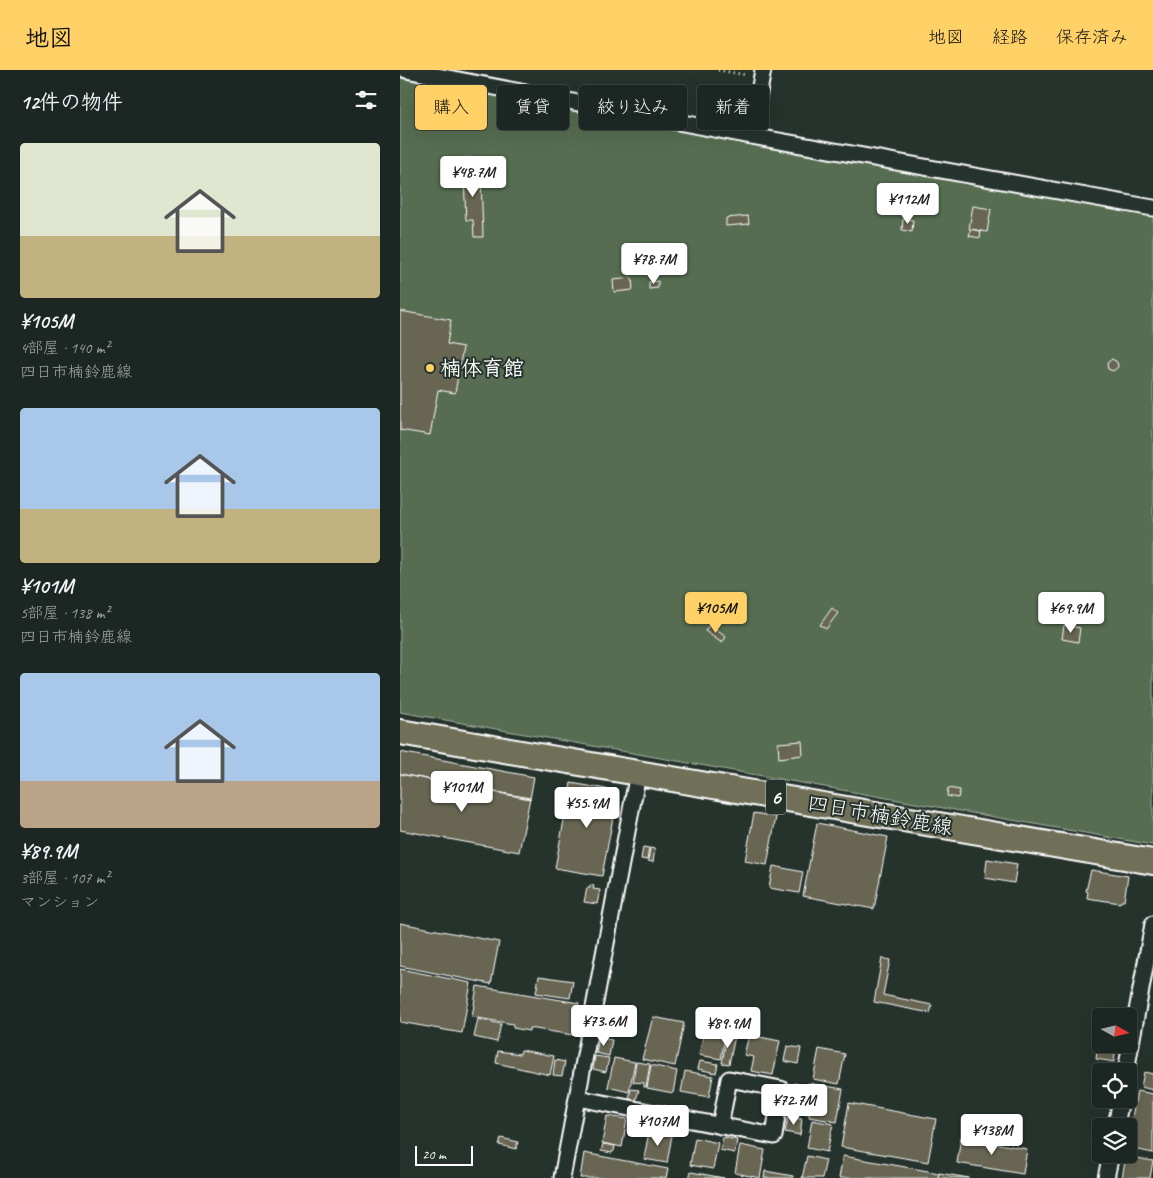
<!DOCTYPE html>
<html lang="ja">
<meta charset="utf-8">
<style>
:root{--surface:#1c2622;--page:#252e2a;--text:#f1f3f6;--muted:#a0a5a5;--line:#3a4340;--accent:#ffd166}
body{margin:0;font-family:Caveat,"Klee One",sans-serif;background:var(--page);color:var(--text);height:100vh;display:flex;flex-direction:column;font-size:19px;white-space:nowrap}
*{box-sizing:border-box;margin:0}
p{font-size:16px;color:var(--muted)}
.icon{flex:none;width:28px;height:28px;fill:none;stroke:currentColor;stroke-width:2;stroke-linecap:round;stroke-linejoin:round}
.map{position:relative;flex:1;overflow:hidden}
.details{display:flex;flex-direction:column;background:var(--surface);width:400px}
.details>*{flex:none}
.guide{position:absolute;left:15px;top:15px;width:475px;height:45px;display:flex;gap:10px}
.needle{width:32px;rotate:98deg}
.controls{position:absolute;left:692px;top:938px;display:grid;gap:10px}
.controls a{display:grid;place-items:center;width:45px;height:45px;border-radius:5px;background:var(--surface);box-shadow:0 5px 20px #0002,0 0 0 1px var(--line);font-size:25px}
.scale{position:absolute;left:15px;bottom:12px;width:58px;box-sizing:border-box;padding-left:5px;border:2px solid #fff;border-top:0;font-size:14px;line-height:18px;white-space:nowrap;color:#fff;-webkit-text-stroke:4px #26332d;paint-order:stroke}
.price{position:absolute;translate:-50% -42px;padding:0 11px;border-radius:5px;background:#fff;color:#222;font-size:16px;line-height:32px;filter:drop-shadow(0 1px 2px #0008)}
.price::after{content:'';position:absolute;left:50%;top:30px;width:15px;height:11px;margin-left:-8px;background:inherit;clip-path:polygon(0 0,100% 0,50% 100%)}
.price.selected{background:var(--accent);color:#111}
ul{padding:0;list-style:none}
li{display:grid;align-content:center;gap:10px;height:265px;padding:0 20px}
li span{display:grid;place-items:center;height:155px;border-radius:5px;color:#555}
li>.icon{margin-inline-start:auto}
span .icon{width:90px;height:90px;fill:#fffc;stroke-width:1}
li b{font-size:21px}
h2{display:flex;justify-content:space-between;align-items:center;height:60px;padding:0 20px;font-size:21px}
.tag{padding:0 18px;border-radius:5px;background:var(--surface);box-shadow:0 5px 20px #0002,0 0 0 1px var(--line);font-size:18px;line-height:45px}
.tag.selected{background:var(--accent);color:#111}
header{display:flex;align-items:center;gap:30px;box-sizing:border-box;height:70px;padding:0 25px;background:var(--accent);color:#111}
header strong{font-size:24px}
nav{display:flex;gap:28px;margin-inline-start:auto;font-size:18px}
main{display:flex;flex:1;min-height:0}
.map>svg:first-child{display:block}
.green{fill:#566d51;stroke:#aab6a8}
.building{fill:#686652;stroke:#fff}
.lines{fill:none;stroke-linecap:round;stroke-linejoin:round}
.street-casing{stroke:#fff;stroke-width:19}
.primary-casing{stroke:#fff;stroke-width:28}
.path{stroke:#fff;stroke-width:3;stroke-dasharray:1 4;stroke-linecap:butt}
.street{stroke:#26332d;stroke-width:15}
.primary{stroke:#706f59;stroke-width:24}
.poi-dot{fill:#ffd166;stroke:#26332d;stroke-width:2}
.labels{text-anchor:middle;dominant-baseline:central;stroke-width:4;stroke-linejoin:round;paint-order:stroke}
.shield{fill:#26332d;stroke:#bec2c0;stroke-width:1}
.shield-label{font-size:20px;font-weight:bold;fill:#fff}
.poi-label{font-size:21px;font-weight:bold;fill:#fff;stroke:#26332d;text-anchor:start}
.street-label{font-size:21px;fill:#fff;stroke:#26332d}
</style>
<header>
<strong>地図</strong>
<nav><a>地図</a><a>経路</a><a>保存済み</a></nav>
</header>
<main>
<section class="details">
<h2>12件の物件<svg class="icon" aria-label="filters" viewBox="0 0 24 24"><path d="M4 7h16M4 17h16"/><circle cx="9" cy="7" r="2"/><circle cx="15" cy="17" r="2"/></svg></h2>
<ul>
<li><span style="background:linear-gradient(#dfe7d0 60%,#c2b280 0)"><svg class="icon" aria-label="home" viewBox="0 0 24 24"><path d="M3 11l9-7 9 7M6 9v11h12V9"/></svg></span><div><b>¥105M</b><p>4部屋 · 140 m²</p><p>四日市楠鈴鹿線</p></div></li>
<li><span style="background:linear-gradient(#a9c7e8 65%,#c2b280 0)"><svg class="icon" aria-label="home" viewBox="0 0 24 24"><path d="M3 11l9-7 9 7M6 9v11h12V9"/></svg></span><div><b>¥101M</b><p>5部屋 · 138 m²</p><p>四日市楠鈴鹿線</p></div></li>
<li><span style="background:linear-gradient(#a9c7e8 70%,#b9a48a 0)"><svg class="icon" aria-label="home" viewBox="0 0 24 24"><path d="M3 11l9-7 9 7M6 9v11h12V9"/></svg></span><div><b>¥89.9M</b><p>3部屋 · 107 m²</p><p>マンション</p></div></li>
</ul>
</section>
<div class="map">
<svg width="753" height="1108" viewBox="0 0 753 1108">
<rect width="100%" height="100%" fill="#26332d"/>
<filter id="ink" filterUnits="userSpaceOnUse"><feTurbulence type="fractalNoise" baseFrequency=".02" numOctaves="2"/><feDisplacementMap in="SourceGraphic" scale="10" xChannelSelector="R" yChannelSelector="G"/><feConvolveMatrix kernelMatrix="1 2 1 2 8 2 1 2 1" color-interpolation-filters="sRGB"/></filter>
<g filter="url(#ink)">
<!-- green -->
<path class="green" d="M0 8 331 71 753 146V775L0 642Z"/>
<!-- building -->
<path class="building" d="M63 88H72L73 106H81L83 167H74L73 150H66Z
M573 136 591 139 587 162 569 159Z
M348 146 349 154 326 156V148Z
M503 149 513 150 512 162 502 160Z
M571 159 581 161 580 168 569 166Z
M232 208 233 220 214 222 213 210Z
M258 211V218L249 219V212Z
M0 241 51 250 47 274 63 277 55 323 38 320 30 365 0 360Z
M712 289 717 292 718 297 713 301 708 299 707 293Z
M432 538 438 543 426 559 420 555Z
M309 555 326 567 322 573 305 561Z
M664 555 680 558 678 572 662 569Z
M402 671 403 685 379 688 378 673Z
M0 682 134 707 130 729 0 704Z
M0 704 130 728 119 782 0 760Z
M171 713 218 721 202 806 155 798Z
M548 718 560 720 558 728 547 726Z
M354 743 376 747 367 795 345 791Z
M417 753 488 767 474 839 403 826Z
M243 777 249 778 247 790 241 789Z
M250 778 255 779 253 792 248 791Z
M587 789 617 794 614 813 585 808Z
M373 796 403 802 399 823 369 818Z
M691 800 728 806 724 831H721L720 833 687 828 688 822 686 821Z
M190 815 194 816 193 819 200 820 197 834 184 832 187 818H190Z
M0 853 99 872 91 914 0 896Z
M482 888 490 890 483 925 532 935 530 943 474 932Z
M0 899 71 913 62 963 0 952Z
M139 906 173 911 170 928 136 923Z
M77 916 179 933 173 965 129 958V961L113 958V954L72 947Z
M253 947 284 953 275 996 242 989Z
M78 949 101 954 97 972 74 967Z
M305 957 326 962 321 989 299 985Z
M327 965 335 966 329 994 322 993Z
M349 965 380 971 373 1005 351 1001 354 987 344 985Z
M199 968 212 970 209 986 196 983Z
M387 976 401 978 398 994 384 991Z
M419 979 445 984 439 1014 413 1009Z
M121 980 154 986 150 1005 96 993 98 981 120 984Z
M697 981 715 984 714 992 696 989Z
M195 986 209 988 206 1002 193 999Z
M214 988 235 992 229 1022 208 1017Z
M155 990 165 992 162 1006 153 1005Z
M300 991 318 994 316 1003 298 999Z
M236 992 250 994 246 1017H244V1013L233 1012Z
M251 995 277 1001 273 1023 247 1018Z
M285 1001 313 1006 309 1027 281 1022Z
M744 1002 753 1004V1020L741 1017Z
M394 1013 406 1016 403 1029 391 1027Z
M408 1013 443 1019 437 1052 409 1047 411 1032 404 1031Z
M231 1019 239 1020 236 1030 229 1029Z
M737 1021 753 1024V1083L729 1078V1064Z
M404 1031 411 1032 409 1044 402 1042Z
M449 1033 536 1049 528 1092 441 1077Z
M207 1046 227 1049 222 1077 202 1073Z
M388 1047 402 1049 400 1065 385 1062Z
M231 1050 244 1052 241 1066 229 1064Z
M412 1050 433 1054 427 1082 407 1078Z
M249 1061 272 1065 267 1093 244 1089Z
M323 1067 337 1070 335 1083 320 1080Z
M561 1067 627 1079 623 1104 557 1093Z
M101 1068 118 1072 116 1079 99 1075Z
M295 1068 318 1073 313 1099 290 1095Z
M203 1074 215 1076 214 1081H213L212 1083 201 1081Z
M340 1075 365 1080 360 1108 335 1103Z
M184 1083 268 1099 266 1108H180Z
M407 1086 426 1090 422 1108H402Z
M443 1086 539 1103 538 1108H439Z
M726 1086 753 1091 750 1108H722Z
M365 1101 393 1106V1108H364Z
M291 1102 324 1108H289Z
M539 1103 569 1108H538Z"/>
<g class="lines">
<!-- street casing -->
<g class="street-casing">
<path id="street" d="M6 0 351 66 753 138
M351 66 363 0
M726 1001 753 854
M177 1028 374 1066 381 1019 329 1009 320 1056
M716 1056 721 1029
M162 1108 238 703
M706 1108 711 1084"/>
</g>
<!-- primary casing -->
<g class="primary-casing">
<path id="primary" d="M0 662 753 792"/>
</g>
<!-- path -->
<path class="path" d="M318 0 346 5"/>
<!-- street -->
<use href="#street" class="street"/>
<!-- primary -->
<use href="#primary" class="primary"/>
</g>
</g>
<!-- markers -->
<circle class="poi-dot" cx="30" cy="298" r="5"/>
<g class="labels">
<!-- shield labels -->
<rect class="shield" x="366" y="709.5" width="20" height="35" rx="4"/>
<g class="shield-label">
<text x="376" y="727">6</text>
</g>
<!-- poi labels -->
<g class="poi-label">
<text x="40" y="298">楠体育館</text>
</g>
<!-- street labels -->
<g class="street-label">
<text transform="translate(480 745) rotate(10)">四日市楠鈴鹿線</text>
</g>
</g>
</svg>
<div class="controls">
<a><svg class="needle" viewBox="-14 -14 28 28"><path d="M0-13l5 13h-10z" fill="#e53935"/><path d="M0 13l5-13h-10z" fill="#a0a5a5"/></svg></a>
<a><svg class="icon" aria-label="locate" viewBox="0 0 24 24"><circle cx="12" cy="12" r="6"/><path d="M12 2v4M12 18v4M2 12h4M18 12h4"/></svg></a>
<a><svg class="icon" aria-label="layers" viewBox="0 0 24 24"><path d="M12 4l9 5-9 5-9-5zM3 14l9 5 9-5"/></svg></a>
</div>
<div class="scale">20 m</div>
<b class="price" style="left:73px;top:128px">¥48.7M</b>
<b class="price" style="left:508px;top:155px">¥112M</b>
<b class="price" style="left:254px;top:215px">¥78.7M</b>
<b class="price selected" style="left:316px;top:564px">¥105M</b>
<b class="price" style="left:671px;top:564px">¥69.9M</b>
<b class="price" style="left:62px;top:743px">¥101M</b>
<b class="price" style="left:187px;top:759px">¥55.9M</b>
<b class="price" style="left:204px;top:977px">¥73.6M</b>
<b class="price" style="left:328px;top:979px">¥89.9M</b>
<b class="price" style="left:394px;top:1056px">¥72.7M</b>
<b class="price" style="left:258px;top:1077px">¥107M</b>
<b class="price" style="left:592px;top:1086px">¥138M</b>
<div class="guide">
<a class="tag selected">購入</a>
<a class="tag">賃貸</a>
<a class="tag">絞り込み</a>
<a class="tag">新着</a>
</div>
</div>
</main>
